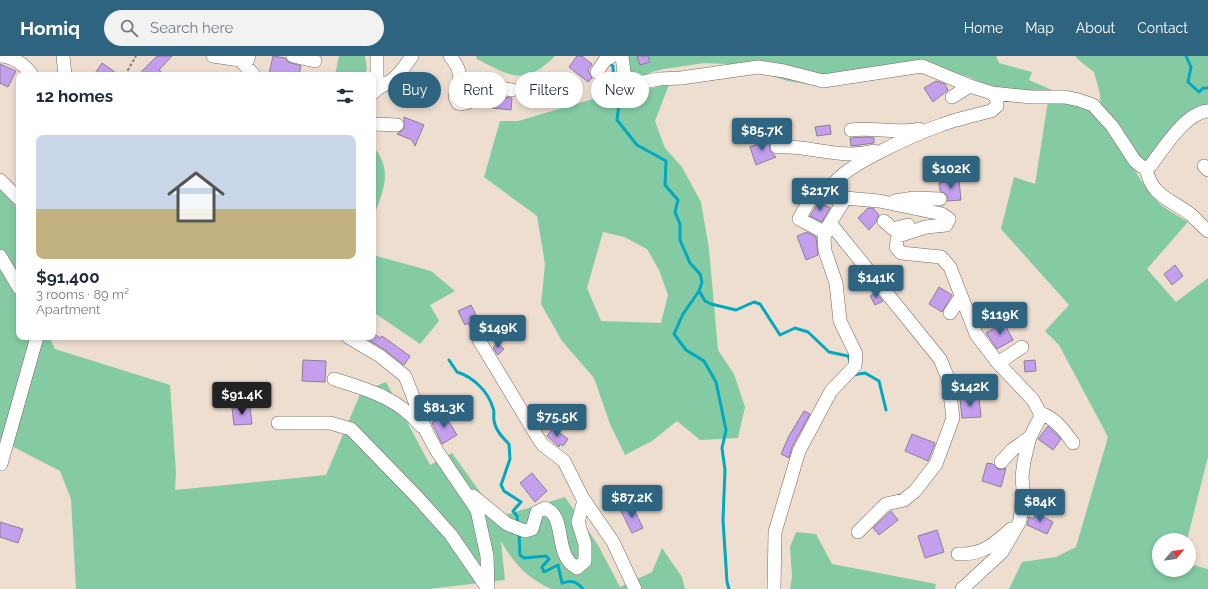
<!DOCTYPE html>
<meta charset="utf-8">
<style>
:root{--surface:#fff;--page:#f2f2f3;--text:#1f2937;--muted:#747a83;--accent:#2e647f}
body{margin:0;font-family:Raleway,sans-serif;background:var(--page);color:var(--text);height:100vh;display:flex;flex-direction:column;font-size:15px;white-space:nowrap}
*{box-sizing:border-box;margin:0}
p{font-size:13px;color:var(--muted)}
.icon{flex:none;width:22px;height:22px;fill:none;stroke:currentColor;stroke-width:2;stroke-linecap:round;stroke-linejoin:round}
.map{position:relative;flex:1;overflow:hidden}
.drawer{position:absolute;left:16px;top:16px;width:360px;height:268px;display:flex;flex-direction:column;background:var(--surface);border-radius:8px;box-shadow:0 2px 6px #0003}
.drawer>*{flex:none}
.hud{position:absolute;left:388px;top:16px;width:380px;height:36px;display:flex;gap:8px}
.needle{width:26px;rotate:61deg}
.fabs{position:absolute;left:1152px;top:477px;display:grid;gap:8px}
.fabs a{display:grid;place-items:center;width:44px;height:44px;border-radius:50%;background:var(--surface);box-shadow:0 2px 6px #0003;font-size:20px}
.price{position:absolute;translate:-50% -34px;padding:0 9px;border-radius:4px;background:var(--accent);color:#fff;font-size:13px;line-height:26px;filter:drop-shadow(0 1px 2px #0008)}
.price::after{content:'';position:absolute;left:50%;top:24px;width:12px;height:9px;margin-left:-6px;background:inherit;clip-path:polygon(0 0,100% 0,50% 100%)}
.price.on{background:#222;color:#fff}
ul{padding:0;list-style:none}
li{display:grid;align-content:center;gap:8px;height:212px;padding:0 20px}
li span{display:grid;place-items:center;height:124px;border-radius:8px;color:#555}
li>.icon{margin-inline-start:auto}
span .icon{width:72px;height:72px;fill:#fffc;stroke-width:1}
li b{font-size:17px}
h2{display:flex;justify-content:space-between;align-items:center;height:48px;padding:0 20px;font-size:17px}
.pill{padding:0 14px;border-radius:18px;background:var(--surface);box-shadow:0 2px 6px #0003;font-size:14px;line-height:36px}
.pill.on{background:var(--accent);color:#fff}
header{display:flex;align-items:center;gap:24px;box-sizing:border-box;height:56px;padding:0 20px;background:var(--accent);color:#fff}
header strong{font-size:19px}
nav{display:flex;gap:22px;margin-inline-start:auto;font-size:14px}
.search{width:280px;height:36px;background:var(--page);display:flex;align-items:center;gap:10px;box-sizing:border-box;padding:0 14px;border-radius:22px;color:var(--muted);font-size:15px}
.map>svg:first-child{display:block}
.green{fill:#84cba4;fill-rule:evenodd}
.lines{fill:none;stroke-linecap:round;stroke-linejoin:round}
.stream{stroke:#00a9c0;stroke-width:3}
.building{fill:#c59fee;stroke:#888091}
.minor-casing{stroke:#77695d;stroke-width:14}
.path{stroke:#8a7f76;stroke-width:2;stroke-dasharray:3 2;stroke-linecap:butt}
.minor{stroke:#fff;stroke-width:13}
</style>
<header>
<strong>Homiq</strong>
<div class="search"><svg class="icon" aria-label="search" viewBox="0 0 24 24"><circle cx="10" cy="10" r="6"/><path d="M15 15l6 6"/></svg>Search here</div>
<nav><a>Home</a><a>Map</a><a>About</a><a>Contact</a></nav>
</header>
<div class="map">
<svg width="1208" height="533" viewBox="0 0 1208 533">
<rect width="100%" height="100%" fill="#eeded0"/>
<!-- green -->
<path class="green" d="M339 0H365L367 12 365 19H335Z
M476 0H555C525 30 511 21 477 3Z
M623 0H996L999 7 1032 16 1029 24 1052 34 1033 40 1005 38 969 21 947 14 811 29 788 25 726 8 704 7 664 13 652 16 639 23 630 19Z
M1075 0H1208V52L1146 112 1101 55 1100 38 1094 16 1081 6Z
M670 26 655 65 665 92 682 111 701 146 709 193 718 294 734 318 745 351 738 382 700 384 677 365 652 385 625 399 610 368 594 322 562 285 541 248 545 208 537 160 484 121 500 65H518L627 33 653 32ZM603 176 624 181 647 193 659 214 668 239 661 267 601 265 587 232Z
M1048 45C1058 46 1072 46 1081 50 1114 66 1131 116 1155 143 1163 152 1177 159 1188 166L1147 213 1176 246 1208 222V401L1187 484H1159V514H1189V508L1208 513V533H1009L1022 506 1056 501 1076 491 1108 381 1059 289 1045 275 1069 249 1001 173 1014 121 1035 128Z
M373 90C394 115 383 135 373 162Z
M0 133 19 154V281H49L55 293 170 329 176 416 175 434 326 419 361 336 386 326 430 409 452 397 498 461 565 441 598 489 620 531 652 516 662 492 682 521 685 533H551C528 523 513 507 501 485L505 524 429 533H76L71 443 60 415 0 384Z
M373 199 431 215 455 235 430 249 439 265 420 288 373 256Z
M796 476 816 478 832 508 936 528 935 533H790L792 520 790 491Z"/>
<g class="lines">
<!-- stream -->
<path class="stream" d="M1186 0 1191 11 1188 26 1199 36 1203 32H1208
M607 6 613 10 614 30 620 39 617 64 637 89 666 105 665 129 678 144 675 156 680 168V184L690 207 700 218 702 226 699 235 683 258 674 278 686 294 704 305 716 326 726 374 722 392 725 414 723 464 727 526 729 533
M699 235 705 245 711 248 736 254 754 246 760 248 780 279 795 272 808 276 829 296 848 300 850 305
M449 304 457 316C473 321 488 335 493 352 495 356 493 360 494 364 495 374 503 382 509 388L510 403 501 429 504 435 521 446 513 455 517 460 518 469
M853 319 865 317 879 325 886 354
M519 477 520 499 524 502 546 500 549 503 542 511 544 516 558 509 562 527C572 524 576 525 583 533"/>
</g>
<!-- building -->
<path class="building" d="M157 0H172L159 14 165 19H138Z
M273 0 285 2 288 6 301 10 299 19 269 18Z
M577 0H582L592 8 588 14 592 22 588 26 569 11Z
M637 0H648L650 6 640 9Z
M102 7 119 19H94Z
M0 8 16 15 8 31 0 27Z
M475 19H488V25L480 29H475Z
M552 23 566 26 564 37 549 34Z
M936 25 945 28 948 34 933 46 924 32Z
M493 40 512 42 511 54 492 52Z
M404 61 424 69 415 90 412 84 397 78 404 73Z
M830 69 831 78 817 80 815 71Z
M868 81 874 82V87L851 90 850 82Z
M770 83V95L776 101 756 109 750 91Z
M959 124 961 144 947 145V139L940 135 939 127Z
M819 146 830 152 822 166 810 160Z
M868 152H873L879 159 876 166 869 174 858 162Z
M807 176 816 181 818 199 806 204 797 180Z
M1175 209 1183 220 1172 229 1164 218Z
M939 231 952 239 942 256 929 248Z
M876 237 883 245 875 249 870 240Z
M471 249 484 275 474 278 468 267 465 269 458 255Z
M1004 267 1013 284 997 293 986 277Z
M373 277 380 282 382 280 410 300 404 309 385 294 364 281H373Z
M497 287 504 293 498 299 493 292Z
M303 304 326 305 325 326 302 325Z
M1035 304 1036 315 1025 316 1024 305Z
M979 342 981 361 962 362 960 343Z
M250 351 252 368 234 369 232 352Z
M804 355 810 358 792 391 789 402 781 398 789 380Z
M445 359 457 379 442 388 432 367Z
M1048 370 1061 383 1053 394 1038 383Z
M553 372 568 383 563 390 560 388 559 391 547 380Z
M912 378 935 387 928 405 905 395Z
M987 407 993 408 999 414 1006 412 1001 431 982 425Z
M532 417 547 435 535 446 520 427Z
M632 449 643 472 632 477 621 455Z
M891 455 898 464 879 479 873 472Z
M1036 457 1053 466 1047 478 1027 469 1029 461 1033 463Z
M0 466 23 473 18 487 0 481Z
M937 474 944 496 925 502 918 480Z"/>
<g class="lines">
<!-- minor casing -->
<g class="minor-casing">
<path id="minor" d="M0 0C13 0 25 9 32 19
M63 0 65 19
M213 0 247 5 249 0
M293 0 315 5
M450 0C462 14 462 25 455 41L458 47C472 51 480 34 493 32 498 31 506 33 512 34
M622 0 624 17 633 28 659 23 681 22 758 11 784 15 823 25 922 10 970 30 992 37 1031 41H1065L1079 44 1093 49 1112 70 1135 105 1141 110 1146 112
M241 5 254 19
M597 16 605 4 612 0
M377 32V0
M373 37C378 31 383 30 389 26 399 20 405 10 412 0
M952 41 970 30
M373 68 397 69
M851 74C874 71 896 78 919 73
M777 91C811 89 839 104 874 95
M1204 110 1208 114
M1146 112C1152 141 1169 142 1190 158 1196 163 1202 170 1208 175
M1146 112 1151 109C1164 92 1185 57 1208 55
M0 124 19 143
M895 145 914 142 940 143
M884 165 893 173 908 169
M830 167 940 303 948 322 953 362 936 408 915 435 904 444 886 448 858 476
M826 177 799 163 812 140 830 134
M0 200 19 232
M950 257 961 241
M348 281 380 300 405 320 427 377 437 395 477 454 487 500 488 533
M479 284 538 382 543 389 564 405 582 441 613 486 635 533
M998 307 1022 291
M334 323C368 334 397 341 421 370
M1040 357C1055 362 1064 374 1073 387
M278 367H330L351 373 418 442 451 479 488 533
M1001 406 1012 394 1030 381
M1 408 37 281
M473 440 507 468 525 475 532 473 537 456 545 452C548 454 551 455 553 458 564 471 556 501 577 512L585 505V488L578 466 584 444
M958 498C983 499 994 488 1011 473
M774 533 775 476 799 395 831 335 855 310 856 298 840 265 836 227 825 195 824 183 827 172 845 143
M962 533 1002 496 1020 465 1023 433 1022 421 1024 405 1030 381 1040 362V357L1033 344 998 307 976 278 950 211 941 201 901 197 896 191 898 180 926 171 946 169 949 163 942 158 879 145 834 141 830 134C836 112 918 77 941 69 957 63 975 59 991 55L997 50V43L992 37"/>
</g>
<!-- path -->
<path class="path" d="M125 19 136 0"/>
<!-- minor -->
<use href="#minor" class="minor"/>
</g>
</svg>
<div class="fabs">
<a><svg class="needle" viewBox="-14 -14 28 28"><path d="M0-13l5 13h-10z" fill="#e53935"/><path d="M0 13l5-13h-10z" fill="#747a83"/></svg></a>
</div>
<b class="price" style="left:762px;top:96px">$85.7K</b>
<b class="price" style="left:951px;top:134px">$102K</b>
<b class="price" style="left:820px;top:156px">$217K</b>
<b class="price" style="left:876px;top:243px">$141K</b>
<b class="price" style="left:1000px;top:280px">$119K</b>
<b class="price" style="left:498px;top:293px">$149K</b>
<b class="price" style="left:970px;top:352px">$142K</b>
<b class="price on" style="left:242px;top:360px">$91.4K</b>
<b class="price" style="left:444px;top:373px">$81.3K</b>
<b class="price" style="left:557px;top:382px">$75.5K</b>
<b class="price" style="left:632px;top:463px">$87.2K</b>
<b class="price" style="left:1040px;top:467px">$84K</b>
<div class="hud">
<a class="pill on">Buy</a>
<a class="pill">Rent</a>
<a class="pill">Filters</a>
<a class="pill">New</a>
</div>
<section class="drawer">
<h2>12 homes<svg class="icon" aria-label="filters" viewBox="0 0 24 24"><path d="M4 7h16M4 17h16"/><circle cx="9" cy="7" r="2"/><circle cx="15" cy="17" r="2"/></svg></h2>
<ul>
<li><span style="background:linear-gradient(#c9d6e8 60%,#c2b280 0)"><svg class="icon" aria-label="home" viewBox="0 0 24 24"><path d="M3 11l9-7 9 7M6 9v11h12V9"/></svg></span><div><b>$91,400</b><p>3 rooms · 89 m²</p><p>Apartment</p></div></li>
</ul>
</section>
</div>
